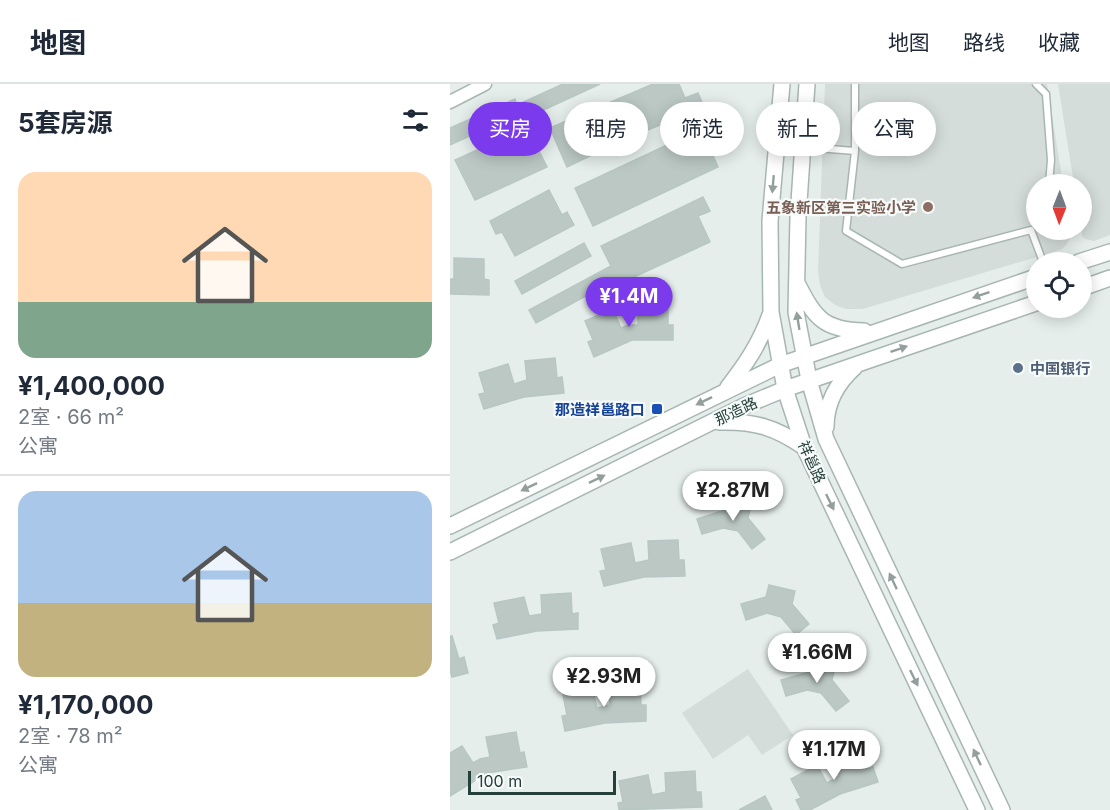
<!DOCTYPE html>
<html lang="zh">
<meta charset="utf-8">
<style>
:root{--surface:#fff;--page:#f2f2f3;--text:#1f2937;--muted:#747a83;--line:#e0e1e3;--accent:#7c3aed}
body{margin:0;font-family:Inter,"Noto Sans SC",sans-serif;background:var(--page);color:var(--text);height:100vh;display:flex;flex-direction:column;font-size:22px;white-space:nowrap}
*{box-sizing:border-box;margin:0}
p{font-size:20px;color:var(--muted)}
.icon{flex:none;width:33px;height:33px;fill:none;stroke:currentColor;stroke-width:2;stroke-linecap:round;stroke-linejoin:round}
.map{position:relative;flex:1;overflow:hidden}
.side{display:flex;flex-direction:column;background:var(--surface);width:450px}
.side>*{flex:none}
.banner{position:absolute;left:18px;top:18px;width:552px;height:54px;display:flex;gap:12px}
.needle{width:39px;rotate:181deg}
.fabs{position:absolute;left:576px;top:90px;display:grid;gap:12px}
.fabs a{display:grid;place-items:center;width:66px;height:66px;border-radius:50%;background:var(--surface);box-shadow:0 3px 15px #0003;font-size:30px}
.scale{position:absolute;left:18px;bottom:15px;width:148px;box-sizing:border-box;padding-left:6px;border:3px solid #253f3b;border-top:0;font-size:16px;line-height:21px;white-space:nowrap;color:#253f3b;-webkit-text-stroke:4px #f6faf8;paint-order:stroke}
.price{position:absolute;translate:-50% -51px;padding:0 14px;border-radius:21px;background:#fff;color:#222;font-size:20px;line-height:39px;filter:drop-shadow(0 2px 3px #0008)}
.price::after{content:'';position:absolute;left:50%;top:36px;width:18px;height:14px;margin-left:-9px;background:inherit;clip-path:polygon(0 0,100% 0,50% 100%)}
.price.selected{background:var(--accent);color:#fff}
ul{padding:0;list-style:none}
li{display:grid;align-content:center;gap:12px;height:318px;padding:0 18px}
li+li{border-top:2px solid var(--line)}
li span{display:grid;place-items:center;height:186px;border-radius:18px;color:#555}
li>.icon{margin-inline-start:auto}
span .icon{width:108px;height:108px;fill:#fffc;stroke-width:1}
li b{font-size:26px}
h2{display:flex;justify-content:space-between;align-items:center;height:72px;padding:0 18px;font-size:26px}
.tag{padding:0 21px;border-radius:27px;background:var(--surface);box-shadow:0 3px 15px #0003;font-size:21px;line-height:54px}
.tag.selected{background:var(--accent);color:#fff}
header{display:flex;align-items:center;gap:36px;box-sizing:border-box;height:84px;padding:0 30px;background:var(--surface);border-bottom:2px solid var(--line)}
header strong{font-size:28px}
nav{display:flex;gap:33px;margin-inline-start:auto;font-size:21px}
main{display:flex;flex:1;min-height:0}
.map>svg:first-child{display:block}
.built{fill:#d4ddda}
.building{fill:#bbc8c4;stroke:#b8c7c3;stroke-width:1.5}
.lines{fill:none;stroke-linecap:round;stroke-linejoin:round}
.service-casing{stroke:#a8b6b3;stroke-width:9}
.minor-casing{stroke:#a8b6b3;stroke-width:15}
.tertiary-casing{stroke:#a8b6b3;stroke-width:18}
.service{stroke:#fff;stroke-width:6}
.minor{stroke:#fff;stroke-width:12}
.tertiary{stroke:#fff;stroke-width:15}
.oneway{fill:#929f9d}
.education-dot{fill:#8d6e63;stroke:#f6faf8;stroke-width:2}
.service-dot{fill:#5c6f8a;stroke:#f6faf8;stroke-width:2}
.transit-dot{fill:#1a4fb4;stroke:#f6faf8;stroke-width:2}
.labels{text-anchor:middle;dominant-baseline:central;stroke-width:4.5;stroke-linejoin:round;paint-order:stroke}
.education-label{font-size:15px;font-weight:bold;fill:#785e54;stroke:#f6faf8;text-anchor:end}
.service-label{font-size:15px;font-weight:bold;fill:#4e5e75;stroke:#f6faf8;text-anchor:start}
.transit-label{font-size:15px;font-weight:bold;fill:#164399;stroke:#f6faf8;text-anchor:end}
.street-label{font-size:15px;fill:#253f3b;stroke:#f6faf8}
</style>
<header>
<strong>地图</strong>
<nav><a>地图</a><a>路线</a><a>收藏</a></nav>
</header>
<main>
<section class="side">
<h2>5套房源<svg class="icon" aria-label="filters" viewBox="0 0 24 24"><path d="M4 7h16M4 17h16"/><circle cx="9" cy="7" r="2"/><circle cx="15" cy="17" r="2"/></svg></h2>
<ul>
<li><span style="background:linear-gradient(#ffd9b3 70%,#7fa58c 0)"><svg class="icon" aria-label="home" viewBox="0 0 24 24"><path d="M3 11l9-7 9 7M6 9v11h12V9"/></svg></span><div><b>¥1,400,000</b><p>2室 · 66 m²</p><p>公寓</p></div></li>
<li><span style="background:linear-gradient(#a9c7e8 60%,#c2b280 0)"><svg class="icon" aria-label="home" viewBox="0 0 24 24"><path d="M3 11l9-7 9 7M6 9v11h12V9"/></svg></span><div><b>¥1,170,000</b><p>2室 · 78 m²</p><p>公寓</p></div></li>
</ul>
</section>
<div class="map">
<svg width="660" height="726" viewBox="0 0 660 726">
<rect width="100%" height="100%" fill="#e5eeeb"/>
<!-- built -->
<path class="built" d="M375 0H597L613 100H586V146H620V154L617 160 612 165 600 169 413 225H396L385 221 375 213 370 201 368 187Z
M608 0H660V151L644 157 635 155 632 152V100H624Z
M298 585 343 651 312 671 298 651 263 675 232 629Z"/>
<!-- building -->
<path class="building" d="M113 0H150L87 29 84 23 0 61V44L65 15 67 21Z
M203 0H229L235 14 248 9 254 23 173 56 117 83 100 44Z
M77 43 97 83 25 116 5 76Z
M251 45 268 83 143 142 125 104Z
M99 106 112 131 117 128 124 141 65 172 52 148 46 150 40 137Z
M253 113 260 127 248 132 260 158 169 200 167 195 86 239 79 226 161 182 151 162Z
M134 159 141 172 72 210 65 197Z
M4 174 34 175V195L39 196V211L0 210V195H4Z
M188 220H218V241H223V256H182L144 273 138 258 143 256 135 237 163 225 171 244 178 241H188Z
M105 274 107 294 112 293 114 309 74 313 34 325 29 310 35 309 29 289 58 280 64 300 77 296 75 277Z
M275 415 301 421 298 434 315 455 302 465 288 447 273 444 252 450 247 435 272 427Z
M228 456 229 476H234L235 492 194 493 154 502 150 487 156 486 151 465 181 459 185 479 199 476 198 457Z
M319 501 345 507 342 520 359 540 346 551 331 533 317 529 296 536 291 520 316 513Z
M121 509 122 530 128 529V545L87 547 47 555 43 541 49 539 44 519 74 513 79 532 92 530 91 511Z
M0 552H2L9 575 14 573 18 589 2 593 0 586Z
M359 577 385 583 382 596 399 617 386 627 371 609 357 606 336 612 331 596 356 589Z
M190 601 191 621H196V637L155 639 115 647 112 632 117 631 113 611 142 604 147 624 160 621 159 602Z
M66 648 70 669 74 668 77 683 37 689 0 712V669L12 662 23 679 30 675 40 673 36 653Z
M412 665 419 685 423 683 428 698 390 710 360 726H351L346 716 351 714 341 695 367 681 377 699 389 692 383 675Z
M245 687 246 708H251L252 723 169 726 168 719 173 718 169 697 198 691 202 711 216 708 215 689Z
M315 712 322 726H289Z"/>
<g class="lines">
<!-- service casing -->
<g class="service-casing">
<path id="service" d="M405 0V67
M586 0 596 10 601 76 599 100
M354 63 405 67 396 147 452 180 581 146 593 178"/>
</g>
<!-- minor casing -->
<g class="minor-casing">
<path id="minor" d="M0 18 35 0"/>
</g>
<!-- tertiary casing -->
<g class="tertiary-casing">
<path id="tertiary" d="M332 0 320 137 321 228 335 305 354 363 527 726
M357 0 348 133 346 228 359 296 376 355 552 726
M629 178 660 168
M347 199C365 234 373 246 414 247
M632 204 660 194
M278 303C296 280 310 259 320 231
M269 338C304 337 325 343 354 363
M376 343C376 318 387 299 405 283
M0 442 330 281 586 193
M0 468 294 322 335 305 586 219"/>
</g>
<!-- service -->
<use href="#service" class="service"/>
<!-- minor -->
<use href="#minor" class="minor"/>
<!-- tertiary -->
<use href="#tertiary" class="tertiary"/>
</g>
<!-- one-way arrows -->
<defs><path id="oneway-solid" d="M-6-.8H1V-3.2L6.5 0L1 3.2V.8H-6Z" transform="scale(1.5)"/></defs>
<g class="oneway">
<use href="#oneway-solid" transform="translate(323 100) rotate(95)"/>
<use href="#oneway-solid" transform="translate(531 211) rotate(161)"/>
<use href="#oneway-solid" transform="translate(348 237) rotate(-99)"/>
<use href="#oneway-solid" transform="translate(449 265) rotate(-19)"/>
<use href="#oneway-solid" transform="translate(254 317) rotate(154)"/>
<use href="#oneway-solid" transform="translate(147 395) rotate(-26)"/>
<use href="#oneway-solid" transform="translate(79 403) rotate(154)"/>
<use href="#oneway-solid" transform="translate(380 418) rotate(64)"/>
<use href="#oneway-solid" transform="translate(443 497) rotate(-115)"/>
<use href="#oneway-solid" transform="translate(464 594) rotate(64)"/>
<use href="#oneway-solid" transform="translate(527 673) rotate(-115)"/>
</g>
<!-- markers -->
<circle class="education-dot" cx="478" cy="123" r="6"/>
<circle class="service-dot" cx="568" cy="284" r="6"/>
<rect class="transit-dot" x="201" y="319" width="12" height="12" rx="3"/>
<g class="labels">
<!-- education labels -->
<g class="education-label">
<text x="466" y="123">五象新区第三实验小学</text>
</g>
<!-- service labels -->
<g class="service-label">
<text x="580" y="284">中国银行</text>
</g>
<!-- transit labels -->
<g class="transit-label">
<text x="195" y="325">那造祥邕路口</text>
</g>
<!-- street labels -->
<g class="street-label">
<text transform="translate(286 327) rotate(-25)">那造路</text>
<text transform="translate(362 378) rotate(66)">祥邕路</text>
</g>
</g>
</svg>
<div class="fabs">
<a><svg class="needle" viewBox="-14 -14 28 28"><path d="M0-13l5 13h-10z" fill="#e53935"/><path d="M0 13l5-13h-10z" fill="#747a83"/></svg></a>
<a><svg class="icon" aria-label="locate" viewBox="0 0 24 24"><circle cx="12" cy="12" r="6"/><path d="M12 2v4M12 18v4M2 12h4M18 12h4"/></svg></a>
</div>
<div class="scale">100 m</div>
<b class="price selected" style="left:179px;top:244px">¥1.4M</b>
<b class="price" style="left:283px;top:438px">¥2.87M</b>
<b class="price" style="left:367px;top:600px">¥1.66M</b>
<b class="price" style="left:154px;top:624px">¥2.93M</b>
<b class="price" style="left:384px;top:697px">¥1.17M</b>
<div class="banner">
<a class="tag selected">买房</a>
<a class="tag">租房</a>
<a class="tag">筛选</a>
<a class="tag">新上</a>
<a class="tag">公寓</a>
</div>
</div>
</main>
